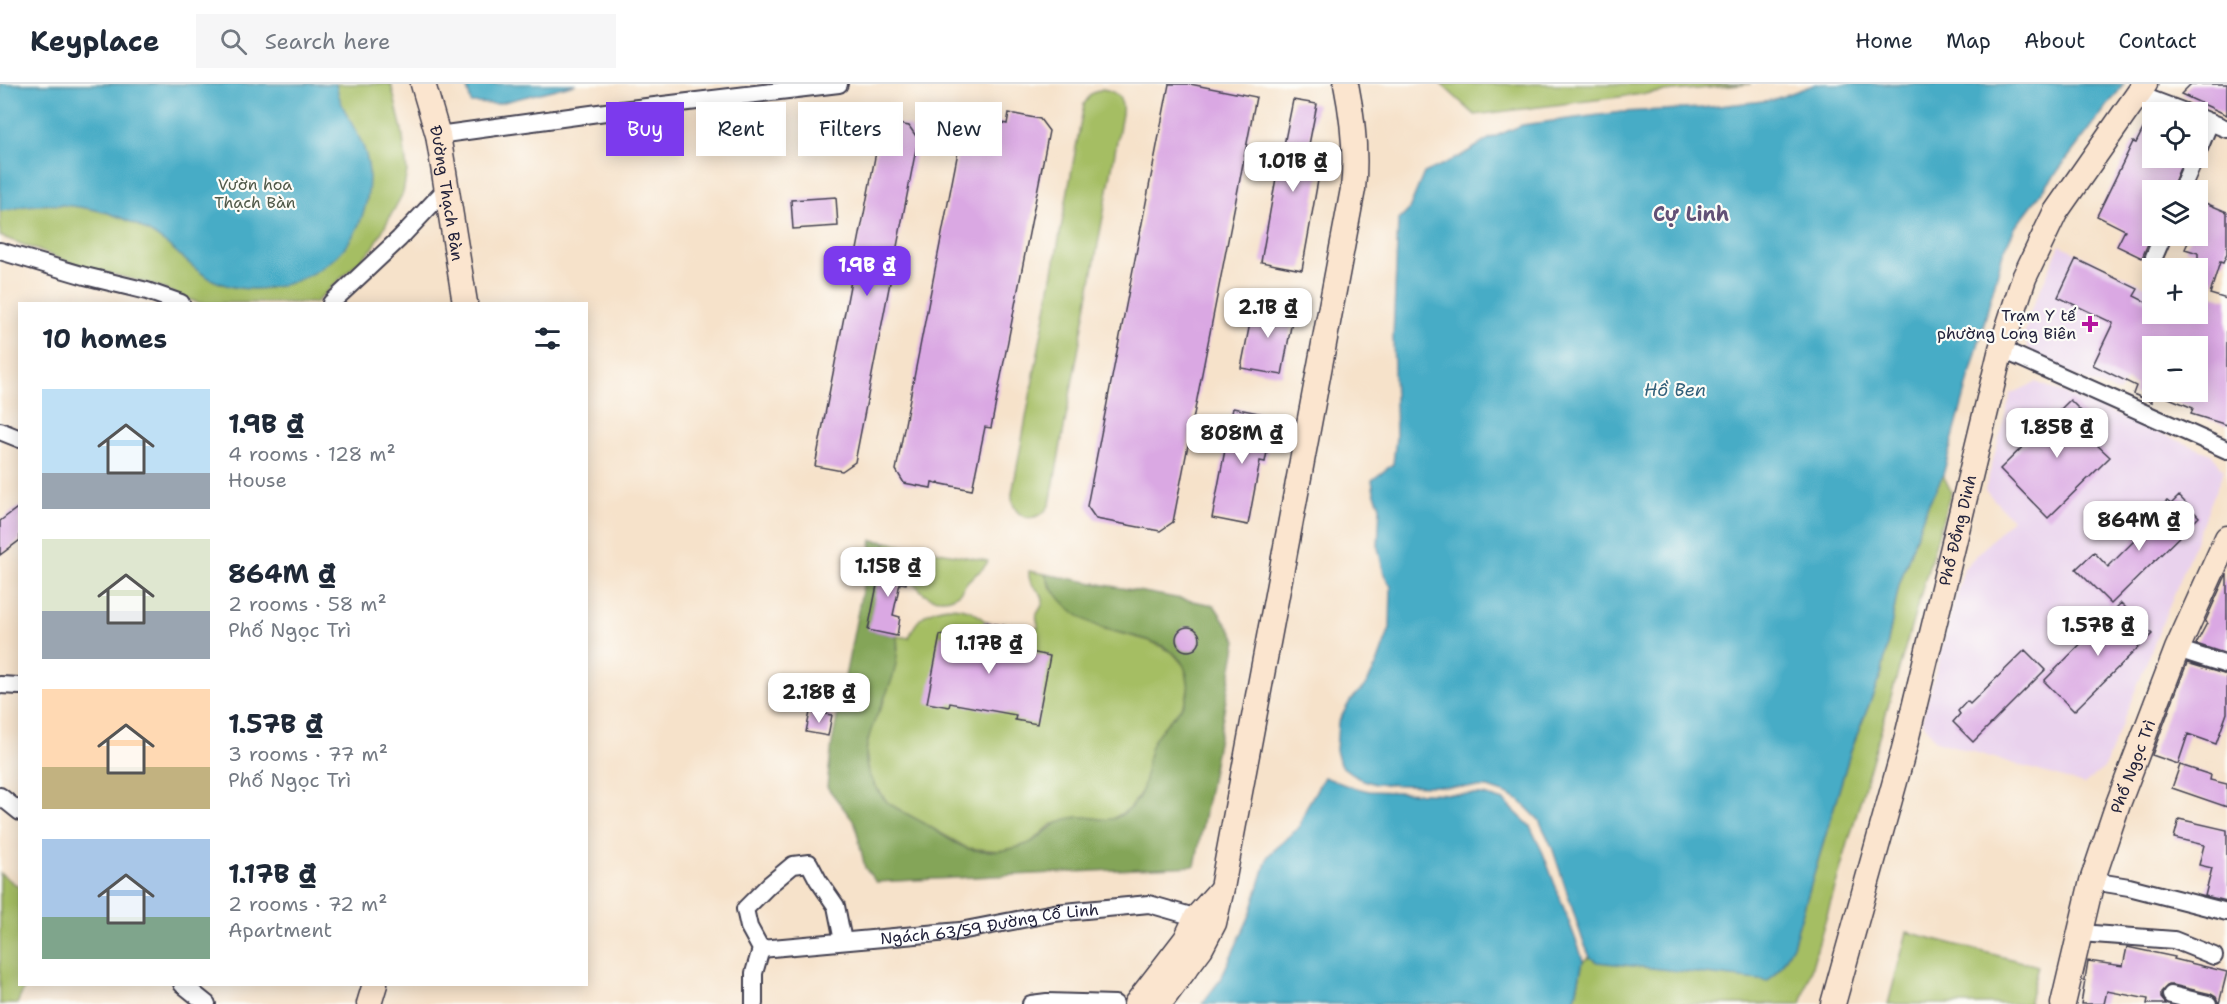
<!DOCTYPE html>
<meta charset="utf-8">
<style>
:root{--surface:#fff;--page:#f6f6f7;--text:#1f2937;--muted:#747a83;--line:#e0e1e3;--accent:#7c3aed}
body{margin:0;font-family:"Shantell Sans",sans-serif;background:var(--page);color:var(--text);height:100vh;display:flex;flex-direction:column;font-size:22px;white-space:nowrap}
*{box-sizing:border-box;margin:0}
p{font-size:20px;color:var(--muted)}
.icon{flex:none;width:33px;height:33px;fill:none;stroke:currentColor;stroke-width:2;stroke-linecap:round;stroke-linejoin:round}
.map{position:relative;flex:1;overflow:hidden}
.details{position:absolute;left:18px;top:218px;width:570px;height:684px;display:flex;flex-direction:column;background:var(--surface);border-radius:0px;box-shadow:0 3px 15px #0003}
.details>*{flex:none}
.guide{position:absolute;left:606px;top:18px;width:570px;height:54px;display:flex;gap:12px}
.fabs{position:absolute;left:2142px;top:18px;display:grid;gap:12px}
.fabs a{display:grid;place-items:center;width:66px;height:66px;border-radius:0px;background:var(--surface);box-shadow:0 3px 15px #0003;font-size:30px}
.price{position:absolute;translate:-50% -51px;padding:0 14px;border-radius:12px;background:#fff;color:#222;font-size:20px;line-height:39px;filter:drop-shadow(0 2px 3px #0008)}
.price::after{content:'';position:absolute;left:50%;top:36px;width:18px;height:14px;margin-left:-9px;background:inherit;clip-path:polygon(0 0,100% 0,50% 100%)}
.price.active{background:var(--accent);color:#fff}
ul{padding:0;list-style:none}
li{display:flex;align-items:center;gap:18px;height:150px;padding:0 24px}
li span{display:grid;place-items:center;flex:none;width:168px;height:120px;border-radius:0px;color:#555}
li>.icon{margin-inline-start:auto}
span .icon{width:72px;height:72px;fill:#fffc;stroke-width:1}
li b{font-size:26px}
h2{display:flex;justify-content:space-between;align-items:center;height:72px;padding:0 24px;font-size:26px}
.chip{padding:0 21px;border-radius:0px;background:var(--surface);box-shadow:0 3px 15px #0003;font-size:21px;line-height:54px}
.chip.active{background:var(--accent);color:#fff}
header{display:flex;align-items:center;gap:36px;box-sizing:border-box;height:84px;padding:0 30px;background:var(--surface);border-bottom:2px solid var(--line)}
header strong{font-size:28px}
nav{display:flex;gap:33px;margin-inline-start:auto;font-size:21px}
.search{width:420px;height:54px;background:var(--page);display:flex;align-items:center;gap:15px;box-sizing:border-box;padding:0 21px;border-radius:0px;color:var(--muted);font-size:22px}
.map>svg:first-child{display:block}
.built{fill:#e9d2ed}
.green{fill:#a5be63;stroke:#64704f;stroke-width:1.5}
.forest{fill:#84a559;stroke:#53644a;stroke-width:1.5}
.water{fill:#46acc6;stroke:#346780;stroke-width:1.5}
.building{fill:#daa8e3}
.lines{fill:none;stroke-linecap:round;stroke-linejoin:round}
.street-casing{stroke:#423f50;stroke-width:20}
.secondary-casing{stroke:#423f50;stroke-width:27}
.street{stroke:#fff;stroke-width:16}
.secondary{stroke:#fbe5cf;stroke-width:24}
.poi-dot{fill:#b5179e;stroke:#fdfcf7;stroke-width:2}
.labels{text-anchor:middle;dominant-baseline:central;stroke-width:4.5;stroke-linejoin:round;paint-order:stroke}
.park-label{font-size:16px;fill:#505949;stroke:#fdfcf7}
.street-label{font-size:16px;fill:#22223b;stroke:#fdfcf7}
.poi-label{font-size:16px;fill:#22223b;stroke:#fdfcf7;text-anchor:end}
.water-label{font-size:18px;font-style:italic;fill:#32607a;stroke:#fdfcf7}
.quarter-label{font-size:20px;font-weight:bold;fill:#625176;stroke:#fdfcf7}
</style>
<header>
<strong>Keyplace</strong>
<div class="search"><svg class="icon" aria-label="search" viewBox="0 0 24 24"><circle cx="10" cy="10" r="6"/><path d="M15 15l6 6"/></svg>Search here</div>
<nav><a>Home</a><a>Map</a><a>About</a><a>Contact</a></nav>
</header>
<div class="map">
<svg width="2227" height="920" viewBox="0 0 2227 920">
<rect width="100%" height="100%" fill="#fdfcf7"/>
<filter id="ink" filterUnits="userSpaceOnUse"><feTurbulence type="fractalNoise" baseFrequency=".0167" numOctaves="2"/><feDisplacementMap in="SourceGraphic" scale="12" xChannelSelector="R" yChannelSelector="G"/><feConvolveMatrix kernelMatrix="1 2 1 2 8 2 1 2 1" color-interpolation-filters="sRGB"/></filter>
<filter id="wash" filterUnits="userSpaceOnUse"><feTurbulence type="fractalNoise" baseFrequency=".008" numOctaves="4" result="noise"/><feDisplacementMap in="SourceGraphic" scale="24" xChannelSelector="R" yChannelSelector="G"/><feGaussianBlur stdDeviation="1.35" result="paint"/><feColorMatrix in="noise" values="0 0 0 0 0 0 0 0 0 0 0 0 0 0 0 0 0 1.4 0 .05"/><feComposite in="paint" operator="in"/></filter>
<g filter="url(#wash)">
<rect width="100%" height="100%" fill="#f6e2ca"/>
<!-- built -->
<path class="built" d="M2060 161 2152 205V230H2158L2120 309 2033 277 2024 251 2031 226Z
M2036 298 2211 370 2224 386 2104 684 2084 700 1936 657 1922 637 1964 484 2012 435 1985 406 2011 310Z"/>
<!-- green -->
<path class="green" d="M0 0H391L402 46 407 87 403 109 373 164 315 219H198L154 201 77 181 0 152Z
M1441 0H1751L1643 10 1475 31Z
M1102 5C1117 7 1124 15 1122 30L1050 420C1038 442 1011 436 1012 410L1084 20 1091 10Z
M1943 391 1951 407 1801 920H1574L1583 877 1590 873 1597 878 1780 884 1793 861 1851 666 1882 588 1899 501 1925 427Z
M886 458 988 477C984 487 975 489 968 497 965 500 963 505 960 508 952 517 934 517 925 510 917 505 918 499 907 497L910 481 882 476Z
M1029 487 1045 490 1051 505 1101 544 1150 557 1172 568 1185 583 1189 602 1185 620 1165 642 1148 681 1144 704 1129 725 1109 737 1078 733 1051 741 1029 760 1002 767 967 764 888 719 870 694 866 668 871 643 884 617 898 566 897 552 909 554C918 527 942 518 969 526 976 528 982 536 987 538 995 542 1006 542 1015 543L1016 542 1038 544C1039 538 1035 536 1037 530 1040 524 1045 520 1042 512 1036 501 1028 503 1029 487Z
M0 789 19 803 20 900H26L17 920H0Z
M1907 848 2038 882 2028 920H1888Z"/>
<!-- forest -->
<path class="forest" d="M872 456 886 458 869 546 897 552C898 565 897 579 893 592 884 624 854 661 871 695 875 703 883 715 890 720 900 727 911 732 922 738 935 745 954 761 969 765 987 769 1009 767 1027 760 1045 753 1051 735 1078 733 1099 731 1108 744 1129 725 1153 703 1141 680 1153 658 1167 630 1199 625 1185 585 1175 556 1128 552 1103 544 1077 535 1055 515 1045 490L1214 521 1237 556 1195 782 876 798 865 784 855 739 827 703 832 659Z"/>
<!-- water -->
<path class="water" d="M0 0H336C342 36 369 53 369 93 369 125 356 157 331 177 299 202 253 214 215 197 197 189 183 173 168 161 150 147 130 136 108 129 82 122 54 118 27 122 18 123 9 127 0 127Z
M466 0H576L496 20 471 19Z
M1816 0H2124L2016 142 2003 169 1943 391 1925 427 1899 501 1882 588 1851 666 1793 861 1780 884 1768 897 1597 878 1590 873 1583 857 1552 763 1539 736 1520 717 1509 711 1488 704 1375 700 1358 694 1340 681 1336 666 1338 639 1350 617 1366 601 1377 580 1390 544 1391 503 1384 490 1378 464 1380 422 1374 408 1372 396 1393 380 1396 353 1393 254 1398 137 1408 127 1424 89 1459 73 1489 55 1522 41 1622 28 1701 24 1772 16Z
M1324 693 1348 702 1369 707 1484 711 1504 717 1530 742 1543 769 1580 867 1583 877 1574 920H1202L1220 896 1250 831 1268 772 1299 743 1307 722Z"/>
<g id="blocks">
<!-- building -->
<path class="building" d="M1169 0H1190L1256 13 1173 438 1160 447 1096 435 1087 422Z
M2191 0H2227V31L2181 10Z
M1293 16 1317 20 1307 71 1322 74 1302 186 1261 178 1281 66H1283Z
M2152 27V74H2184L2171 106H2152V150L2142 174 2117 162 2125 146 2097 132 2133 58 2136 59Z
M1009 29 1040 35 1049 47 991 344 985 343 972 406 932 398 931 404 904 399 896 386 963 42 975 33 1007 40Z
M882 37 909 42 918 55 855 378 842 387 815 382Z
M836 113 838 142 793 145 791 116Z
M2203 118 2227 128V170L2223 179 2220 178 2210 210 2227 215V341L2191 330 2193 324 2154 308H2198V262H2152V318L2133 310 2136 302 2093 281 2113 239 2058 213 2076 175 2138 205 2134 212 2152 221V230H2198V169L2185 165 2191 152H2198V133Z
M1254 219 1294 226 1282 291 1241 284Z
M2070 316 2104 350 2095 359 2110 373 2048 434 2000 385Z
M1233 324 1274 332 1265 378 1260 377 1248 441 1212 434Z
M2179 412 2199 433 2111 520 2076 485 2094 468 2108 483 2160 431 2157 427 2167 417 2171 420Z
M20 422V456L0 471V437Z
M882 476 910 481 906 500 900 499 893 531 900 533 897 552 868 546Z
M2227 489V570L2196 560 2207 539 2205 538Z
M2121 519 2152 550 2074 627 2044 597Z
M984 538 1015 543 1011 564 1050 572 1037 640 1015 636 1016 631 950 619 949 623 927 619 940 551 980 558Z
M1176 555a12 12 0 1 1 24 0a12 12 0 1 1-24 0Z
M2025 566 2045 586 1973 658 1953 638 1960 630 1958 627 1967 617 1970 620Z
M2187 579 2227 591V629L2216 660 2188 650 2178 680 2152 671Z
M810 628 832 631 828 652 806 648Z
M2180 681 2211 691 2210 696 2227 700V723L2172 704Z
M2179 735 2227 746V817L2205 812 2212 784 2199 781 2204 761 2174 754Z
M2127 863 2175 873 2174 875 2227 888 2219 920 2216 913 2211 910 2173 901H2168L2161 908V914L2166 920H2147L2148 915 2107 907 2104 920H2081L2088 877 2123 882Z"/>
</g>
</g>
<g filter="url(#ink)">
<use href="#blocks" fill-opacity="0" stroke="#423f50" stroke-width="1.5"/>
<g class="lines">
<!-- street casing -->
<g class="street-casing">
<g id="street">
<path d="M2137 10 2185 28"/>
<path d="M2198 33 2227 45"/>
<path d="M438 51 613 27 839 0"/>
<path d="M2198 67 2210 38"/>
<path d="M2181 106 2195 74"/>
<path d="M0 167 85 192 147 207 181 219"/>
<path d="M2154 173 2163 152"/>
<path d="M331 219 399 155 447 104"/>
<path d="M2001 265 2227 366"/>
<path d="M0 347 20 355"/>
<path d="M2177 565 2227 581"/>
<path d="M0 601 20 602"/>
<path d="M0 712 20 728"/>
<path d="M2092 797 2129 803 2227 828"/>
<path d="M2080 849 2174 856 2214 872"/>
<path id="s1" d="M761 865 960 847 1054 829 1149 820 1205 836"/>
<path d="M182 900 207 920"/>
<path d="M2171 911 2208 920"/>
<path d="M754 920V889L761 865 749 843 745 825 769 801 793 781 809 779 818 796 836 822 843 857"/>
<path d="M1031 920 1047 918 1115 920"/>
</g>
</g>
<!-- secondary casing -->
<g class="secondary-casing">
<g id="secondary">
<path id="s2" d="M423 0 438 51 465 219"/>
<path d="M369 920 375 900"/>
<path d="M1136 920 1186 855 1196 834 1219 808"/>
<path d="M1159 920 1201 864 1214 839 1222 804 1353 105C1357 69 1353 35 1346 0"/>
<path id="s3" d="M1833 920 1904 665 2001 265 2024 194 2055 129 2145 0"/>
<path id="s4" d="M2063 920 2092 797 2118 720 2177 565 2227 454"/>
</g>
</g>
<!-- street -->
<use href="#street" class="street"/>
<!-- secondary -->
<use href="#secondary" class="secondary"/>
</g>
</g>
<!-- markers -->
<path class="poi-dot" d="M2087 231h6v6h6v6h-6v6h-6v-6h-6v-6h6z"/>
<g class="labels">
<!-- park labels -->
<g class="park-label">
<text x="255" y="100">Vườn hoa<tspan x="255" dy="18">Thạch Bàn</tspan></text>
</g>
<!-- street labels -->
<g class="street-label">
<text stroke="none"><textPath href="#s2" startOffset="112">Đường Thạch Bàn</textPath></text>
<text stroke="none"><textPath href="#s3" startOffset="490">Phố Đồng Dinh</textPath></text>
<text stroke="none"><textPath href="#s4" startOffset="248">Phố Ngọc Trì</textPath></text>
<text stroke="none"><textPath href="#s1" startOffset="230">Ngách 63/59 Đường Cổ Linh</textPath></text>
</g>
<!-- poi labels -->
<g class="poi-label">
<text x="2076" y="231">Trạm Y tế<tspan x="2076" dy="18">phường Long Biên</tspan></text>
</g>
<!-- water labels -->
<g class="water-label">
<text x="1675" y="306">Hồ Ben</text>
</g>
<!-- quarter labels -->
<g class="quarter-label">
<text x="1691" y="130">Cự Linh</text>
</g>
</g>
</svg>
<div class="fabs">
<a><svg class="icon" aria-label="locate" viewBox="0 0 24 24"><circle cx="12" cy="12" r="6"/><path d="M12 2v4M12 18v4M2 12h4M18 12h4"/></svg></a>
<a><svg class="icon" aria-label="layers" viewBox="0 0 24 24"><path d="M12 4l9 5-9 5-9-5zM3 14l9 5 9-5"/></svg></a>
<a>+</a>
<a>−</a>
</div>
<b class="price" style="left:1293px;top:109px">1.01B ₫</b>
<b class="price active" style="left:867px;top:213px">1.9B ₫</b>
<b class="price" style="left:1268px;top:255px">2.1B ₫</b>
<b class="price" style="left:2057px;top:375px">1.85B ₫</b>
<b class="price" style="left:1242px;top:381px">808M ₫</b>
<b class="price" style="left:2139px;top:468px">864M ₫</b>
<b class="price" style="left:888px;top:514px">1.15B ₫</b>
<b class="price" style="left:2098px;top:573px">1.57B ₫</b>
<b class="price" style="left:989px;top:591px">1.17B ₫</b>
<b class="price" style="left:819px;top:640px">2.18B ₫</b>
<div class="guide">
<a class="chip active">Buy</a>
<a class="chip">Rent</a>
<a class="chip">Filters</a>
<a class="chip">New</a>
</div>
<section class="details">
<h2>10 homes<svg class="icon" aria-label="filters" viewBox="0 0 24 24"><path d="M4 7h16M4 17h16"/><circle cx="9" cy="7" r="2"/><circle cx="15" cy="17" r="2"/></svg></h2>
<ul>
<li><span style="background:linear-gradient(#bfe0f5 70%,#9aa5b1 0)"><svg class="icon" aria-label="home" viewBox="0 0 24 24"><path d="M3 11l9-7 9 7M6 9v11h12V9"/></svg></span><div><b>1.9B ₫</b><p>4 rooms · 128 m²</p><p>House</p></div></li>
<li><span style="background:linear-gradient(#dfe7d0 60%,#9aa5b1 0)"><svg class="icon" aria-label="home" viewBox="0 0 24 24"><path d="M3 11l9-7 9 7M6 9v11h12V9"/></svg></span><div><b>864M ₫</b><p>2 rooms · 58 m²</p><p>Phố Ngọc Trì</p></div></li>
<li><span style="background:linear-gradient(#ffd9b3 65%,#c2b280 0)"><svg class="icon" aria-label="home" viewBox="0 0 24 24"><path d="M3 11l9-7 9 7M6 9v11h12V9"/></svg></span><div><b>1.57B ₫</b><p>3 rooms · 77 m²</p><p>Phố Ngọc Trì</p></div></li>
<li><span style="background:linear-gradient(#a9c7e8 65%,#7fa58c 0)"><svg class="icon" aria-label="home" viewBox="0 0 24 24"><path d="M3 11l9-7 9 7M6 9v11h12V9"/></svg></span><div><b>1.17B ₫</b><p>2 rooms · 72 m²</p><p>Apartment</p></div></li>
</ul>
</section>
</div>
